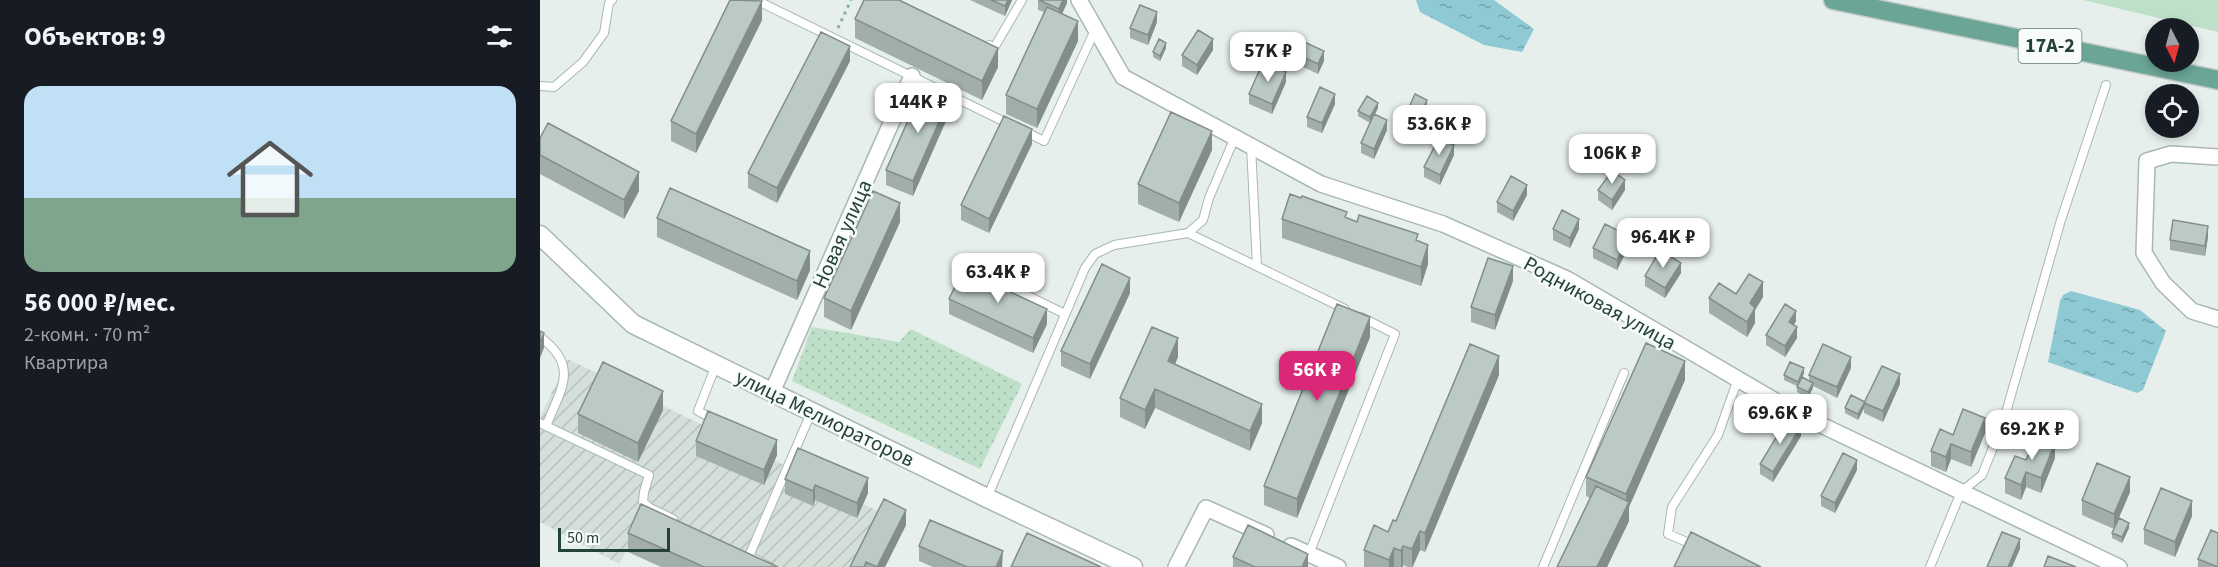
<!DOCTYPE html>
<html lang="ru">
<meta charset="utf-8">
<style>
:root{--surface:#171b24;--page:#242831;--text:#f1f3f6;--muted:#9ea1a6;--accent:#db2777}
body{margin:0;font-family:"Source Sans 3",sans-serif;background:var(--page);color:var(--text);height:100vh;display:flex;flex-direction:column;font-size:22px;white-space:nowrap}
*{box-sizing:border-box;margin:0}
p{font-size:20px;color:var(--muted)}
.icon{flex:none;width:33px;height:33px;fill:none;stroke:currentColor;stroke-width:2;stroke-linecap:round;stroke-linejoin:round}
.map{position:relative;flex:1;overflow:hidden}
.sheet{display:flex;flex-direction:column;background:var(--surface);width:540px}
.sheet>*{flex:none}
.needle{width:39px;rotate:174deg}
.controls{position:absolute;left:1605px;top:18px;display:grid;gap:12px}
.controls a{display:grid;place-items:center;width:54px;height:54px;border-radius:50%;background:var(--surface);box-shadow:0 3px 9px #0003;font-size:30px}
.scale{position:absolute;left:18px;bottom:15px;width:112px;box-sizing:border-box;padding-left:6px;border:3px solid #24423a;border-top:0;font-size:16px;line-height:21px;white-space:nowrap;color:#24423a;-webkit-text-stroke:4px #f7fbf9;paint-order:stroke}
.price{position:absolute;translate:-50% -51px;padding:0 14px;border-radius:12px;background:#fff;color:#222;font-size:20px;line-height:39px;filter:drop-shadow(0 2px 3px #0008)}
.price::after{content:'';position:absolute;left:50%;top:36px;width:18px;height:14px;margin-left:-9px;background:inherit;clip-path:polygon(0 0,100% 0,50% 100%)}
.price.active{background:var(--accent);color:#fff}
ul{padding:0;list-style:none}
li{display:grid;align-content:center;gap:12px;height:318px;padding:0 24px}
li span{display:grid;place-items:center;height:186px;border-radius:18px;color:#555}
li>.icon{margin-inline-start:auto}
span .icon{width:108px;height:108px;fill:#fffc;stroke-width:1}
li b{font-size:26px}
h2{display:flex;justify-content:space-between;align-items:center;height:72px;padding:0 24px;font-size:26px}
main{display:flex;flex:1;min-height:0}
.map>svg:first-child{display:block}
.industrial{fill:url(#industrial-furrows)}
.grass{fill:url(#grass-dots)}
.garden{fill:#bfe0c8}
.water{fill:url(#water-ripples)}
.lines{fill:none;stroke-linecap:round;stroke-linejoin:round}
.service-casing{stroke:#a8b8b2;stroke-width:10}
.minor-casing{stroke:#a8b8b2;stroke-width:18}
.tertiary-casing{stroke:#a8b8b2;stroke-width:21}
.primary-casing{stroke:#c2cac8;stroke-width:21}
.path{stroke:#86b3a5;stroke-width:3;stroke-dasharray:3 4.5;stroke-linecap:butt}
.service{stroke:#fff;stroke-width:8}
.minor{stroke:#fff;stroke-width:15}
.tertiary{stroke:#fff;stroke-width:18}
.primary{stroke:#6aa596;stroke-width:18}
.wall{fill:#a1aea9}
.shaded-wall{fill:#838d89}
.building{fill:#bbcac4;stroke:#838d89;stroke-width:1.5}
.labels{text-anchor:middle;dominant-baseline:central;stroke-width:5;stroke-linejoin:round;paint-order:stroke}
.shield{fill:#f7fbf9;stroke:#637a73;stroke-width:1.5}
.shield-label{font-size:20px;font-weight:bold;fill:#24423a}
.street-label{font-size:21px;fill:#24423a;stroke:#f7fbf9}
</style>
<main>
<section class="sheet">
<h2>Объектов: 9<svg class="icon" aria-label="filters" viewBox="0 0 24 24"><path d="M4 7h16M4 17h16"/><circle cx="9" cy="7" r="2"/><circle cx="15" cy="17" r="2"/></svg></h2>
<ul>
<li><span style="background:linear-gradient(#bfe0f5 60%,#7fa58c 0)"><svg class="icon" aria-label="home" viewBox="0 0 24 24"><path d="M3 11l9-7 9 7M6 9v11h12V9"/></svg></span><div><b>56 000 ₽/мес.</b><p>2-комн. · 70 m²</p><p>Квартира</p></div></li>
</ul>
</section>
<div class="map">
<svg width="1678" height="567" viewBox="0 0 1678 567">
<defs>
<pattern id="industrial-furrows" width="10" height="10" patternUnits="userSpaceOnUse" patternTransform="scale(1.5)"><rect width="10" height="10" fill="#d4dfda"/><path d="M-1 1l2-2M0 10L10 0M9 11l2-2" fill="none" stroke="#b6c1bc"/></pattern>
<pattern id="grass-dots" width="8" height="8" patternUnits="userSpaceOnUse" patternTransform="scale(1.5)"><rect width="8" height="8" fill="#bfe0c8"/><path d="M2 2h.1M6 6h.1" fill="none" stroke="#a4c1ad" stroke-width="1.8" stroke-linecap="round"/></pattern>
<pattern id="water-ripples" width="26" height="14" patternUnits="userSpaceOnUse" patternTransform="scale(1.5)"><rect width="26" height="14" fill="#8ec9d4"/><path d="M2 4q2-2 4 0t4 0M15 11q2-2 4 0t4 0" fill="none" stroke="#74a5ad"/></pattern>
</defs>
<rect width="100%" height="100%" fill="#e6efeb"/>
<!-- industrial -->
<path class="industrial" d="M28 359 362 523 344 567H129L88 548 79 564 0 522V417Z"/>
<!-- grass -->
<path class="grass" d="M272 327 359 342 371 329 482 384 440 469 252 381Z"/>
<!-- garden -->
<path class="garden" d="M1543 0H1678V32Z"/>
<!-- water -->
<path class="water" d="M876 0H954L994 29 982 52 944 45 880 12Z
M1531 291 1600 310 1626 331 1603 390 1597 393 1508 362 1520 301 1523 295Z"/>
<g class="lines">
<!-- service casing -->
<g class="service-casing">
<path id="service" d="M216 0 471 125
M449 45 454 48 482 0
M0 86 14 87 43 62 64 33 69 3 72 0
M484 131 504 141 555 30
M711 146 717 266
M648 233 805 309
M431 268 525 314
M0 337C40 366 21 389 6 426
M175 420 158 411 176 365
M0 423 109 475 104 492 103 502 110 508 133 519
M447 498 545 268 555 254 574 245 648 233 663 220 669 198 695 137
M1154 545 1128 534 1132 507 1178 435 1198 379
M769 554 855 334 821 317
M230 567 209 556 271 413
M1003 567 1084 373
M1390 567 1421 492 1442 475 1463 423 1521 220 1566 85"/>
</g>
<!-- minor casing -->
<g class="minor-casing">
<path id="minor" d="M539 0 583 77 781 184 903 224 1027 279 1254 412 1579 567
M1678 157 1631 154 1607 161 1604 253 1623 283 1652 311 1678 319
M232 392 372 76
M751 546 798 567
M636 567 666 508 726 535"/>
</g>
<!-- tertiary casing -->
<g class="tertiary-casing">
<path id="tertiary" d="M0 235 93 324 447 498 593 567"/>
</g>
<!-- primary casing -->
<g class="primary-casing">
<path id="primary" d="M1293 0 1678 80"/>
</g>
<!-- path -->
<path class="path" d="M298 28 311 0"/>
<!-- service -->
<use href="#service" class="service"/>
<!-- minor -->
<use href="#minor" class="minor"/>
<!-- tertiary -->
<use href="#tertiary" class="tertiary"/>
<!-- primary -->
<use href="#primary" class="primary"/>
</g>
<!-- wall -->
<path class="wall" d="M430 0H472L465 16Z
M498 0H527V3L522 14 538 41 497 128 466 114V95L504 12 498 10Z
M315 19 458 67 442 100 315 38Z
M222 20 156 153 131 141V121Z
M617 22 608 45 590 38V28Z
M626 48 620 61 613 57V52Z
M673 50 657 75 642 66V55Z
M752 52 784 61 778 74 752 62Z
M310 61 237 203 208 188V173Z
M746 82 732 114 709 104V94Z
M795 104 782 133 767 127V117Z
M838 108 835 114 847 130 834 159 821 153V143L833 118 830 123 818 116V111Z
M887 110 879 128 867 122V112Z
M409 114 373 196 346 185V170Z
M492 144 449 233 421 220V205Z
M672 150 639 222 598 204V184Z
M0 155 99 191 84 219 0 174Z
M914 155 900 185 884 177V167Z
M1058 190H1085L1072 210 1058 200Z
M987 195 973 221 957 212V202Z
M117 218 270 270 257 300 117 237Z
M807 218 878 241 888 264 881 286 742 238V219Z
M360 222 311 330 284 317V298Z
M1013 229H1039L1030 248 1013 240Z
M1668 237 1665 256 1630 250V240Z
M1089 246 1077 270 1053 258V248Z
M1141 273 1125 298 1105 286V276Z
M973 281 955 330 931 322V307Z
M590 293 550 379 521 366V351Z
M1196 294 1223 297 1215 310V323L1207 337 1169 313V298Z
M409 299 507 324 493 353 409 314Z
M1256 321 1253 325 1257 338 1245 357 1226 345V335Z
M830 337 757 518 724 505V486Z
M638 357 635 364 722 423 710 451 615 408 605 429 580 417V398Z
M1311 368 1297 398 1273 386 1268 398 1257 392V386L1244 380V375L1264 373 1262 378 1269 381V375Z
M959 375 885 552 880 550 873 567H868L863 565V567H824V550L848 532Z
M1145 380 1089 507V521L1067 567H1017L1050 498 1046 496V477Z
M1360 384 1343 422 1324 413V408L1318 420 1305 413V408L1325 402Z
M123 410 98 462 38 433V414Z
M1445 433 1431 467 1411 459 1406 472 1391 466V451L1413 435Z
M1261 436 1233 482 1220 474V464Z
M156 441 237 455 224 485 156 456Z
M1515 458 1501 493 1486 487 1481 500 1465 493V478L1486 460Z
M1317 470 1295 513 1281 506V496Z
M245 479 328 493 317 518 275 500 273 506 245 494Z
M1590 492 1577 522 1589 528 1582 543 1572 538V533L1574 529 1542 515V500Z
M1652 516 1635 557 1604 544V529Z
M366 525 345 567H310Z
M88 533 238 567H121L88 552Z
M379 546 463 566 462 567H393L379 561Z
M693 557 768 567H693Z
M1658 559 1678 567H1658Z"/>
<!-- shaded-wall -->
<path class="shaded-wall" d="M468 0H472L465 16V6Z
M523 0H527V3L519 20V9Z
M222 1V20L156 153V134Z
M617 12V22L608 45V35Z
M538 21V41L497 128V109Z
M673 39V50L657 75V65Z
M626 43V48L620 61V56Z
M310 46V61L237 203V188Z
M458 48V67L442 100V81Z
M784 51V61L778 74V64Z
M746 72V82L732 114V104Z
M795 94V104L782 133V123Z
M409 99V114L373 196V181Z
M887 100V110L879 128V118Z
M838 103V108L830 123V117Z
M847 120V130L834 159V149Z
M492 129V144L449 233V219Z
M672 131V150L639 222V203Z
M914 145V155L900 185V175Z
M99 172V191L84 219V200Z
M1085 180V190L1072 210V200Z
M987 185V195L973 221V211Z
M360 203V222L311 330V311Z
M1039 219V229L1030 248V238Z
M1668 226V237L1665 256V246Z
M1089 236V246L1077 270V260Z
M888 245V264L881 286V267Z
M270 251V270L257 300V281Z
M1141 263V273L1125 298V288Z
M973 266V281L955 330V315Z
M590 278V293L550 379V364Z
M1223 282V297L1215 310V323L1207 337V322L1210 303Z
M507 309V324L493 353V338Z
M1256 311V321L1249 333V322Z
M830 317V337L757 518V499Z
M1257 327V338L1245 357V346Z
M4 333V348L0 358V343Z
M638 338V357L628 380V361Z
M959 356V375L885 552V533Z
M1311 357V368L1297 398V387Z
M1145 361V380L1089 507V521L1067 567H1057L1086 508V494Z
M1264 368V373L1258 387V382Z
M1360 374V384L1343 422V411Z
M1273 383V388L1268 398V392Z
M615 389V408L605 429V410Z
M123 391V410L98 462V443Z
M1325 402 1324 408 1318 420V414Z
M722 404V423L710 451V431Z
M1445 418V433L1431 467V452Z
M1261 426V436L1233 482V472Z
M237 440V455L224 485V470Z
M1515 443V458L1501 493V478Z
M1411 444V459L1406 472V457Z
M1317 460V470L1295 513V503Z
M1486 472V487L1481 500V485Z
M1590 477V492L1574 529V514Z
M328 478V493L317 518V503Z
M275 485V500L273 506V491Z
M1652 501V516L1635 557V542Z
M366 510V525L345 567H337Z
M1589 523V528L1582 543V537Z
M880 531V550L872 567V549Z
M1480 539V549L1472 567H1468Z
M863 546V567H861V551Z
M854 548V567H849V560Z
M463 551 462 567H456Z
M768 554V567H762Z"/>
<!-- building -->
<path class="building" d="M190 0 222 1 156 134 131 121Z
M324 0H359L458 48 442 81 315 19Z
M451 0H468L465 6Z
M499 0H523L519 9Z
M600 5 617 12 608 35 590 28Z
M507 7 538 21 497 109 466 95Z
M658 30 673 39 657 65 642 55Z
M281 32 310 46 237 188 208 173Z
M619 39 626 43 620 56 613 52Z
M758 39 784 51 778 64 752 52Z
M723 62 746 72 732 104 709 94Z
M383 87 409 99 373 181 346 170Z
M780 87 795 94 782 123 767 117Z
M875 94 887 100 879 118 867 112Z
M827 96 838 103 830 117 818 111Z
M631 112 672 131 639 203 598 184Z
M834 114 847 120 834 149 821 143Z
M464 116 492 129 449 219 421 205Z
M8 123 99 172 84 200 0 155V138Z
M899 138 914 145 900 175 884 167Z
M1072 171 1085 180 1072 200 1058 190Z
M971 176 987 185 973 211 957 202Z
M130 188 270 251 257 281 117 218Z
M333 191 360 203 311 311 284 298Z
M750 194 761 198 762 196 807 212 805 217 817 222 819 215 878 234 876 240 888 245 881 267 742 219Z
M1022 210 1039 219 1030 238 1013 229Z
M1633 220 1668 226 1665 246 1630 240Z
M1065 224 1089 236 1077 260 1053 248Z
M1120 250 1141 263 1125 288 1105 276Z
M948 258 973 266 955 315 931 307Z
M562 264 590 278 550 364 521 351Z
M423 270 507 309 493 338 409 299Z
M1209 274 1223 282 1210 303 1215 308 1207 322 1169 298 1179 283 1196 294Z
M797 304 830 317 757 499 724 486Z
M1245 304 1256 311 1249 322 1257 327 1245 346 1226 335Z
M612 327 638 338 628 361 722 404 710 431 615 389 605 410 580 398Z
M0 331 4 333 0 343Z
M1106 343 1145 361 1086 494 1046 477Z
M930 344 959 356 885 533 880 531 872 549 863 546 861 551 854 548 849 560 824 550 834 525 848 532 853 520 856 521Z
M1283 344 1311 357 1297 387 1269 375Z
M63 362 123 391 98 443 38 414Z
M1250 362 1264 368 1258 382 1244 375Z
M1342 366 1360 374 1343 411 1324 403Z
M1262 377 1273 383 1268 392 1257 387Z
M1311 395 1325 402 1318 414 1305 408Z
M1423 409 1445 418 1431 452 1411 444 1406 457 1391 451 1400 429 1413 435Z
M168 411 237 440 224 470 156 441Z
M1248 418 1261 426 1233 472 1220 464Z
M1497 435 1515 443 1501 478 1486 472 1481 485 1465 478 1475 456 1486 460Z
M258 448 328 478 317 503 275 485 273 491 245 479Z
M1303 453 1317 460 1295 503 1281 496Z
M1557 463 1590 477 1574 514 1542 500Z
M1056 486 1089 502 1057 567H1017Z
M1621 488 1652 501 1635 542 1604 529Z
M344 499 366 510 337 567 326 562 324 567H310Z
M101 504 238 567H164L88 533Z
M1579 518 1589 523 1582 537 1572 533Z
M390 520 463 551 456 567H427L379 546Z
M708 525 768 554 762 567H715L693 557Z
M1671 530 1678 533V567L1658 559Z
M1151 532 1221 567H1134Z
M1462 532 1480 539 1468 567H1447Z
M487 533 561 567H471Z
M1508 556 1536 567H1504Z"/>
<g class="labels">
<!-- shield labels -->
<rect class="shield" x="1478.5" y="29" width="63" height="34" rx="4.5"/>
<g class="shield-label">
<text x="1510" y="46">17А-2</text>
</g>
<!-- street labels -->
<g class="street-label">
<text transform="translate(302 234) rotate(-66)">Новая улица</text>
<text transform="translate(1060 303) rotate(29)">Родниковая улица</text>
<text transform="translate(285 418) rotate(26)">улица Мелиораторов</text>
</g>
</g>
</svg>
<div class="controls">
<a><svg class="needle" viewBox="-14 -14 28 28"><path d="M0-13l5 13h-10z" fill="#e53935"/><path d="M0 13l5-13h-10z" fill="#9ea1a6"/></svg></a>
<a><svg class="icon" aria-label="locate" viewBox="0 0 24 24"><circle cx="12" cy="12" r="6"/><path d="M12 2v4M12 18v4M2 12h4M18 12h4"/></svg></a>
</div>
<div class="scale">50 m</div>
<b class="price" style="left:728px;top:83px">57K ₽</b>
<b class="price" style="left:378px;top:134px">144K ₽</b>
<b class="price" style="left:899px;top:156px">53.6K ₽</b>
<b class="price" style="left:1072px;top:185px">106K ₽</b>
<b class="price" style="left:1123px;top:269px">96.4K ₽</b>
<b class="price" style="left:458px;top:304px">63.4K ₽</b>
<b class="price active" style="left:777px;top:402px">56K ₽</b>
<b class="price" style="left:1240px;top:445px">69.6K ₽</b>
<b class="price" style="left:1492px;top:461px">69.2K ₽</b>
</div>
</main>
